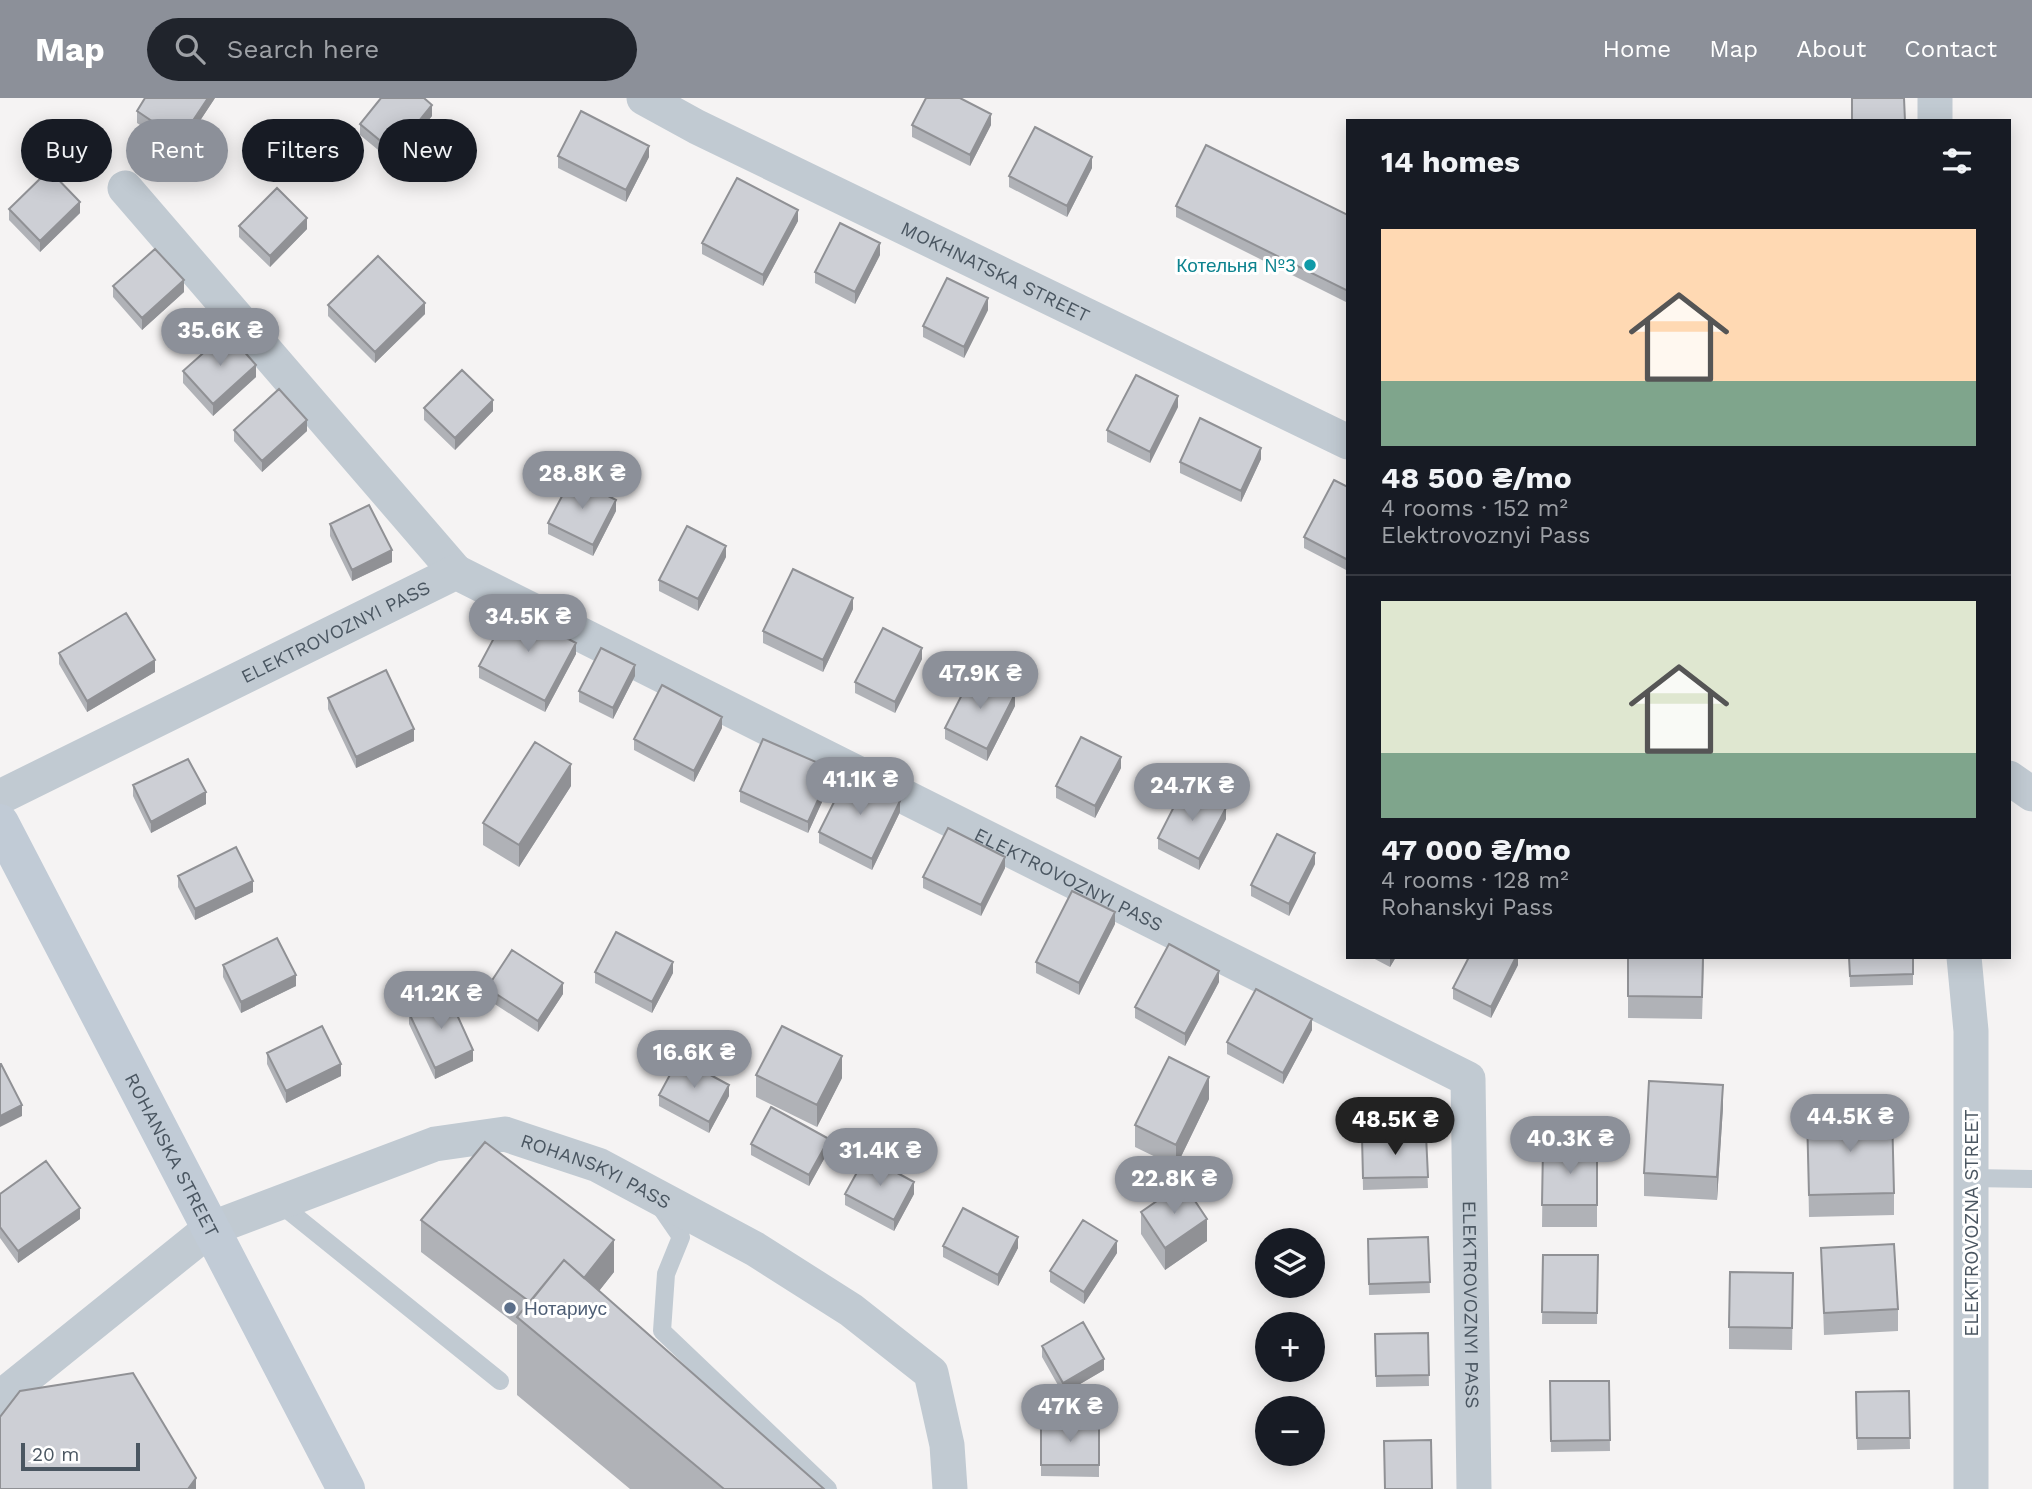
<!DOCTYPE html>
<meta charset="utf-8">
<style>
:root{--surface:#171b24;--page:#20242c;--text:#f1f3f6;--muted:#9ea1a6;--line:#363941;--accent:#8c9099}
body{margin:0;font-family:"Work Sans",sans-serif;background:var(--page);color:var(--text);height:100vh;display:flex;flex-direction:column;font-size:26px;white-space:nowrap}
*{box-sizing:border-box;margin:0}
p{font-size:23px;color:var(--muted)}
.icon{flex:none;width:38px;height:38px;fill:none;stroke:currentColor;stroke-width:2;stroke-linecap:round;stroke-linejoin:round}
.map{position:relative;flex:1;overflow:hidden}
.sheet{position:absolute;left:1346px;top:21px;width:665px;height:840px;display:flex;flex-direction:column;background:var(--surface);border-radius:0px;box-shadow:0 4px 18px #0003}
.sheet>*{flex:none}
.guide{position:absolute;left:21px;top:21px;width:665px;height:63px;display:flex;gap:14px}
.buttons{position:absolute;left:1255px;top:1130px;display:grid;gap:14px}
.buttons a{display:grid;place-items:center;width:70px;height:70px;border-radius:50%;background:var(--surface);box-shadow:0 4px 18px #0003;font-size:35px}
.scale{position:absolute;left:21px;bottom:18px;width:119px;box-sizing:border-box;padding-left:7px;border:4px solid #4a5661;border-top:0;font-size:19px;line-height:24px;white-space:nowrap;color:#4a5661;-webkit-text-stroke:5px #fff;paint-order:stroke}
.price{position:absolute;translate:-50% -60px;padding:0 16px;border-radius:24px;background:var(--accent);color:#fff;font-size:23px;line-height:46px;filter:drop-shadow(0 2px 4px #0008)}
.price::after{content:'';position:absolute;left:50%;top:42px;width:21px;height:16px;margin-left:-10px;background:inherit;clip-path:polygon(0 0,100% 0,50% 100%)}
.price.current{background:#222;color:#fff}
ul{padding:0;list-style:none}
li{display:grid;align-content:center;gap:14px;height:371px;padding:0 35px}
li+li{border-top:2px solid var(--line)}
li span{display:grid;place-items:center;height:217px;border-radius:0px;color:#555}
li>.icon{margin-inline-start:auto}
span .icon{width:126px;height:126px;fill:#fffc;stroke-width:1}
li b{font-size:30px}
h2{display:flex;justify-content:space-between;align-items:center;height:84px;padding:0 35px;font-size:30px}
.chip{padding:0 24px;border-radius:32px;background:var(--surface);box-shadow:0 4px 18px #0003;font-size:24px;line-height:63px}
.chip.current{background:var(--accent);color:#fff}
header{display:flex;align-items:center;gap:42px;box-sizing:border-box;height:98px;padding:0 35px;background:var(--accent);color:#fff}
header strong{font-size:33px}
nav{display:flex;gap:38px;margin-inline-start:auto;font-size:24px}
.search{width:490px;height:63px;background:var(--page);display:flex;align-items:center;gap:18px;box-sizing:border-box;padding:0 24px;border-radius:38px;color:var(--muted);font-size:26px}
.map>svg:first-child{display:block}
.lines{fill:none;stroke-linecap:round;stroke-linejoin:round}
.lane{stroke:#c1cad2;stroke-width:18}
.street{stroke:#c1cad2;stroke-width:35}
.secondary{stroke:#c1cbd6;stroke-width:38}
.wall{fill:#b0b2b7}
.shaded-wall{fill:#909195}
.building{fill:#cdcfd5;stroke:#909195;stroke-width:2}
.culture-dot{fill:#0f9aa8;stroke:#fff;stroke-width:2.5}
.service-dot{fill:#5c6f8a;stroke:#fff;stroke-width:2.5}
.labels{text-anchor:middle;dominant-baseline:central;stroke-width:6;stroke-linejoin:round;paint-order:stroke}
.culture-label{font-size:19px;fill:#0d838f;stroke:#fff;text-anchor:end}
.street-label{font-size:19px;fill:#4a5661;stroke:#fff}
.service-label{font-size:19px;fill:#4e5e75;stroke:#fff;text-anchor:start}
</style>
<header>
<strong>Map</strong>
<div class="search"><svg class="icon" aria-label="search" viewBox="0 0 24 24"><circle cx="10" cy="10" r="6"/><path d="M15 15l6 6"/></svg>Search here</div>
<nav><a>Home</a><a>Map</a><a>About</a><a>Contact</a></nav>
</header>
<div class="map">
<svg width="2032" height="1391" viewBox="0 0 2032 1391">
<rect width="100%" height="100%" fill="#f5f3f3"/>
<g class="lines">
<!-- lane -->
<path class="lane" d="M1971 1080 2032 1081
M279 1105 500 1283
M659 1107 681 1139 666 1176 662 1233 828 1391"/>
<!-- street -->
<g class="street">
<path id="s1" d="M644 0 697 29 1348 344"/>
<path d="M1935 23V0"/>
<path d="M125 90 456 474"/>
<path d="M2009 680 2032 696"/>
<path id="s2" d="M0 699 456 474 1468 981 1474 1391"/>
<path d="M1964 859 1971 933V1391"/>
<path id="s3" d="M0 1300 210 1131 435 1046 505 1036 598 1067 755 1151 851 1212 931 1275 947 1347 950 1391"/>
</g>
<!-- secondary -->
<path class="secondary" id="s4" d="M0 725 346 1391"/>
</g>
<!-- wall -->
<path class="wall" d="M215 0 180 53 137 25V13Z
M432 18 394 65 360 37V26Z
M912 27H991L970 68 912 39Z
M558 58 649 59 626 104 558 70Z
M1092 70 1067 119 1009 89V78Z
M1176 108 1348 117V205L1176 119Z
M9 111 80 115 40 154 9 122Z
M798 123 763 188 702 156V145Z
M239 128 307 131 270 169 239 139Z
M880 157 855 206 815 185V174Z
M113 188 184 194 142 232 113 199Z
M328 207 425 216 375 265 328 218Z
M988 212 964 260 923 239V228Z
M183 273 256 279 213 318 183 285Z
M1178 309 1150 365 1107 344V332Z
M424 310 493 313 455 352 424 322Z
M234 332 307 333 262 374 234 343Z
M1261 361 1241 404 1180 375V364Z
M1348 389V473L1304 450V439Z
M616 413 593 458 548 436V425Z
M330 426 392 464 352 483 330 438Z
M726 459 698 513 659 493V482Z
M853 511 823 574 763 545V533Z
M59 555 155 574 87 614 59 566Z
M576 556 545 614 479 580V568Z
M922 561 895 615 855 595V584Z
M635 578 613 621 579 604V593Z
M328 600 414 643 356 670 328 611Z
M1015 608 987 663 945 641V630Z
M722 630 694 684 634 652V641Z
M1121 670 1095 720 1056 700V688Z
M832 682 808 735 740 704V693Z
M133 687 206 706 151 735 133 698Z
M571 688 519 769 483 747V725Z
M900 714 872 772 819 745V734Z
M1226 721 1199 772 1158 751V740Z
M1315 766 1289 818 1251 798V787Z
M1005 770 981 818 923 790V779Z
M178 778 253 794 195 822 178 789Z
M1115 826 1079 897 1036 875V864Z
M1371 859H1396L1390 869Z
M1518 859V867L1491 920 1453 901V890Z
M1628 859H1704L1702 921 1628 920Z
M1849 859H1913V887L1850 889Z
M223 867 296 888 241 915 223 879Z
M595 874 673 875 652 915 595 885Z
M1219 884 1185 948 1135 920V909Z
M487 890 563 896 538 934 487 901Z
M409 915 473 963 435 981 409 926Z
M1312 932 1283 986 1227 956V944Z
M267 955 341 978 286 1005 267 966Z
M756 977 842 980 817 1029 756 999Z
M659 997 729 998 709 1035 659 1008Z
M1209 1001 1176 1069 1135 1049V1027Z
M1723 1009 1717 1102 1644 1098V1075Z
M1807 1016 1894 1095V1117L1809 1119Z
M1426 1037 1428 1090 1363 1092 1362 1039Z
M751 1046 829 1052 809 1088 751 1057Z
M1543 1049 1597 1050V1129H1542Z
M0 1096 80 1121 18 1165 0 1140Z
M845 1096H914L894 1133 845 1107Z
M1141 1114 1207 1143 1165 1172 1141 1136Z
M421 1122 614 1174 599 1193 824 1391H630L517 1297V1227L421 1154Z
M1428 1139 1430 1195 1369 1197 1368 1141Z
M943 1148 1018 1150 998 1188 943 1159Z
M1821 1150 1898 1211V1233L1824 1237Z
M1117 1155 1084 1206 1050 1184V1173Z
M1543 1157H1598L1597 1226H1542Z
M1793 1197 1792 1252 1729 1251V1229Z
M1428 1235 1429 1288 1376 1289 1375 1236Z
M1042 1248 1104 1272 1063 1296 1042 1259Z
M1550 1283H1609L1610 1353 1551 1354Z
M1909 1293 1910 1351 1857 1352 1856 1294Z
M1041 1324H1099V1379L1041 1378Z"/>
<!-- shaded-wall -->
<path class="shaded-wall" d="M208 0H215L180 53V42Z
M432 7V18L394 65V54Z
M991 16V27L970 68V57Z
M649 48V59L626 104V92Z
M1092 59V70L1067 119V108Z
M80 104V115L40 154V143Z
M798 112V123L763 188V177Z
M307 120V131L270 169V158Z
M880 145V157L855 206V194Z
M184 182V194L142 232V220Z
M988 200V212L964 260V249Z
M425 205V216L375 265V254Z
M256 267V279L213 318V306Z
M1178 298V309L1150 365V354Z
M493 302V313L455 352V340Z
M307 322V333L262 374V363Z
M1261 350V361L1241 404V393Z
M616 402V413L593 458V447Z
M726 448V459L698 513V501Z
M392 452V464L352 483V472Z
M853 500V511L823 574V562Z
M576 545V556L545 614V603Z
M922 550V561L895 615V604Z
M155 562V574L87 614V603Z
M635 567V578L613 621V610Z
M1015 596V608L987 663V651Z
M722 619V630L694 684V673Z
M414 631V643L356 670V659Z
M1121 659V670L1095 720V708Z
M571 666V688L519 769V747Z
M832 671V682L808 735V724Z
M206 694V706L151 735V724Z
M900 703V714L872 772V761Z
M1226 710V721L1199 772V761Z
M1315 755V766L1289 818V806Z
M1005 759V770L981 818V807Z
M253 783V794L195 822V811Z
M1115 814V826L1079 897V885Z
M1390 859H1396L1390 869Z
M1516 859H1518V867L1491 920V909Z
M673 864V875L652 915V904Z
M1219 873V884L1185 948V936Z
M296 877V888L241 915V904Z
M563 885V896L538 934V923Z
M1312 921V932L1283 986V975Z
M473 952V963L435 981V970Z
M842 958V980L817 1029V1007Z
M341 966V978L286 1005V993Z
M1209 979V1001L1176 1069V1047Z
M729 987V998L709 1035V1024Z
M1723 987V1009L1717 1102V1079Z
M22 1007V1018L0 1029V1018Z
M829 1041V1052L809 1088V1077Z
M914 1084V1096L894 1133V1122Z
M80 1110V1121L18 1165V1153Z
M1207 1121V1143L1165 1172V1150Z
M1018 1139V1150L998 1188V1177Z
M614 1142V1174L554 1250 552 1221Z
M1117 1143V1155L1084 1206V1194Z
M1104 1261V1272L1063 1296V1285Z
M196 1380V1391H188Z"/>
<!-- building -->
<path class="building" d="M145 0H208L180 42 137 13Z
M381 0H424L432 7 394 54 360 26Z
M926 0H960L991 16 970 57 912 27Z
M1852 0H1904L1905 23H1852Z
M581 13 649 48 626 92 558 58Z
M1035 29 1092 59 1067 108 1009 78Z
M1206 47 1348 117V193L1176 108Z
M49 72 80 104 40 143 9 111Z
M737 80 798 112 763 177 702 145Z
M277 90 307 120 270 158 239 128Z
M840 125 880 145 855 194 815 174Z
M155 151 184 182 142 220 113 188Z
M378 158 425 205 375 254 328 207Z
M947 180 988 200 964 249 923 228Z
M227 234 256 267 213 306 183 273Z
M462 272 493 302 455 340 424 310Z
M1136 277 1178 298 1150 354 1107 332Z
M279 291 307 322 262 363 234 332Z
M1200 320 1261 350 1241 393 1180 364Z
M572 379 616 402 593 447 548 425Z
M1334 382 1348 389V462L1304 439Z
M369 407 392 452 352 472 330 426Z
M687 428 726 448 698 501 659 482Z
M793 471 853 500 823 562 763 533Z
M510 510 576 545 545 603 479 568Z
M126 515 155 562 87 603 59 555Z
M883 530 922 550 895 604 855 584Z
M601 550 635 567 613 610 579 593Z
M386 572 414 631 356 659 328 600Z
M973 575 1015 596 987 651 945 630Z
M662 587 722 619 694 673 634 641Z
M1081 639 1121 659 1095 708 1056 688Z
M763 641 832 671 808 724 740 693Z
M535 644 571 666 519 747 483 725Z
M188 661 206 694 151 724 133 687Z
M848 676 900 703 872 761 819 734Z
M1184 689 1226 710 1199 761 1158 740Z
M948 730 1005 759 981 807 923 779Z
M1277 736 1315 755 1289 806 1251 787Z
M236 749 253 783 195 811 178 778Z
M1072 793 1115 814 1079 885 1036 864Z
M616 834 673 864 652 904 595 874Z
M277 840 296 877 241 904 223 867Z
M1169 846 1219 873 1185 936 1135 909Z
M512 852 563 885 538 923 487 890Z
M1469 859H1516L1491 909 1453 890Z
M1628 859H1703L1702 899 1628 898Z
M1849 859H1913V876L1850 878Z
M1256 891 1312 921 1283 975 1227 944Z
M448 897 473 952 435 970 409 915Z
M322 928 341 966 286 993 267 955Z
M782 928 842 958 817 1007 756 977Z
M1169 959 1209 979 1176 1047 1135 1027Z
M679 960 729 987 709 1024 659 997Z
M0 966H1L22 1007 0 1018Z
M1649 983 1723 987 1717 1079 1644 1075Z
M771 1009 829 1041 809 1077 751 1046Z
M1892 1014 1894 1095 1809 1097 1807 1016Z
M1426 1037 1428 1079 1363 1080 1362 1039Z
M485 1044 614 1142 584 1180 564 1162 530 1204 421 1122Z
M1543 1049 1597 1050V1107H1542Z
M866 1058 914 1084 894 1122 845 1096Z
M46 1063 80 1110 18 1153 0 1129V1096Z
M1183 1085 1207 1121 1165 1150 1141 1114Z
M963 1110 1018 1139 998 1177 943 1148Z
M1083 1122 1117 1143 1084 1194 1050 1173Z
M1428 1139 1430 1184 1369 1186 1368 1141Z
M1894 1146 1898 1211 1824 1215 1821 1150Z
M1543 1157H1598L1597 1215 1542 1214Z
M564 1162 824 1391H724L517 1219Z
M1730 1174 1793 1175 1792 1230 1729 1229Z
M1083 1224 1104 1261 1063 1285 1042 1248Z
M1428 1235 1429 1277 1376 1278 1375 1236Z
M133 1275 196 1380 188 1391H0V1319L20 1293Z
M1550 1283H1609L1610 1342 1551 1343Z
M1909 1293 1910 1340H1857L1856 1294Z
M1041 1324H1099V1367H1041Z
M1431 1342 1432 1391H1385L1384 1343Z"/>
<!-- markers -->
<circle class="culture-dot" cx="1310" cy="167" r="7"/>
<circle class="service-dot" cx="510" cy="1210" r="7"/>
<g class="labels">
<!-- culture labels -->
<g class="culture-label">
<text x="1296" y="167">Котельня №3</text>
</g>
<!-- street labels -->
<g class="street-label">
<text stroke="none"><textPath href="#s1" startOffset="392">MOKHNATSKA STREET</textPath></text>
<text stroke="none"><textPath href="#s2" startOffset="374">ELEKTROVOZNYI PASS</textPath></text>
<text stroke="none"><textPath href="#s2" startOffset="1194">ELEKTROVOZNYI PASS</textPath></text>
<text stroke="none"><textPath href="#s4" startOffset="374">ROHANSKA STREET</textPath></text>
<text stroke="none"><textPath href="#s3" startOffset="679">ROHANSKYI PASS</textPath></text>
<text transform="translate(1971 1125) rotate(-90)">ELEKTROVOZNA STREET</text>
<text stroke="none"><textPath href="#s2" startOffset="1866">ELEKTROVOZNYI PASS</textPath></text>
</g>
<!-- service labels -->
<g class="service-label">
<text x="524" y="1210">Нотариус</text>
</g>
</g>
</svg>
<div class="buttons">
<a><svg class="icon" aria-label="layers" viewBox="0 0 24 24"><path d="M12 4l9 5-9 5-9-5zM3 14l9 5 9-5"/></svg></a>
<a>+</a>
<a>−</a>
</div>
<div class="scale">20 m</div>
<b class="price" style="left:220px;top:270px">35.6K ₴</b>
<b class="price" style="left:582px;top:413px">28.8K ₴</b>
<b class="price" style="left:528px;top:556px">34.5K ₴</b>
<b class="price" style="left:980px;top:613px">47.9K ₴</b>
<b class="price" style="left:860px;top:719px">41.1K ₴</b>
<b class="price" style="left:1192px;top:725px">24.7K ₴</b>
<b class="price" style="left:441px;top:933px">41.2K ₴</b>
<b class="price" style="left:694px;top:992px">16.6K ₴</b>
<b class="price" style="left:1850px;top:1056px">44.5K ₴</b>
<b class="price current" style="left:1395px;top:1059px">48.5K ₴</b>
<b class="price" style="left:1570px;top:1078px">40.3K ₴</b>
<b class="price" style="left:880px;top:1090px">31.4K ₴</b>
<b class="price" style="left:1174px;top:1118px">22.8K ₴</b>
<b class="price" style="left:1070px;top:1346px">47K ₴</b>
<div class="guide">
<a class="chip">Buy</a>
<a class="chip current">Rent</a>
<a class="chip">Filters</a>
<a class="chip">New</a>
</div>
<section class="sheet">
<h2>14 homes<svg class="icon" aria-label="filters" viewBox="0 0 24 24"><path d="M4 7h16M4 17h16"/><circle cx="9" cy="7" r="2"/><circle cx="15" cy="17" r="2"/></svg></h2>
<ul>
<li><span style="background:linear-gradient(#ffd9b3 70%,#7fa58c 0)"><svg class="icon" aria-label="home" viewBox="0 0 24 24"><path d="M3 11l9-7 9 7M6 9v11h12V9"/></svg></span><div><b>48 500 ₴/mo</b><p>4 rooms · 152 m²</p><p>Elektrovoznyi Pass</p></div></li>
<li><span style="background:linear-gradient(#dfe7d0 70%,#7fa58c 0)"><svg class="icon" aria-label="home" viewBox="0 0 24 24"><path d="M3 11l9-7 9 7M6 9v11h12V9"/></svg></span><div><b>47 000 ₴/mo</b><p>4 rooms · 128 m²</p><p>Rohanskyi Pass</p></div></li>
</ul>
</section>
</div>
